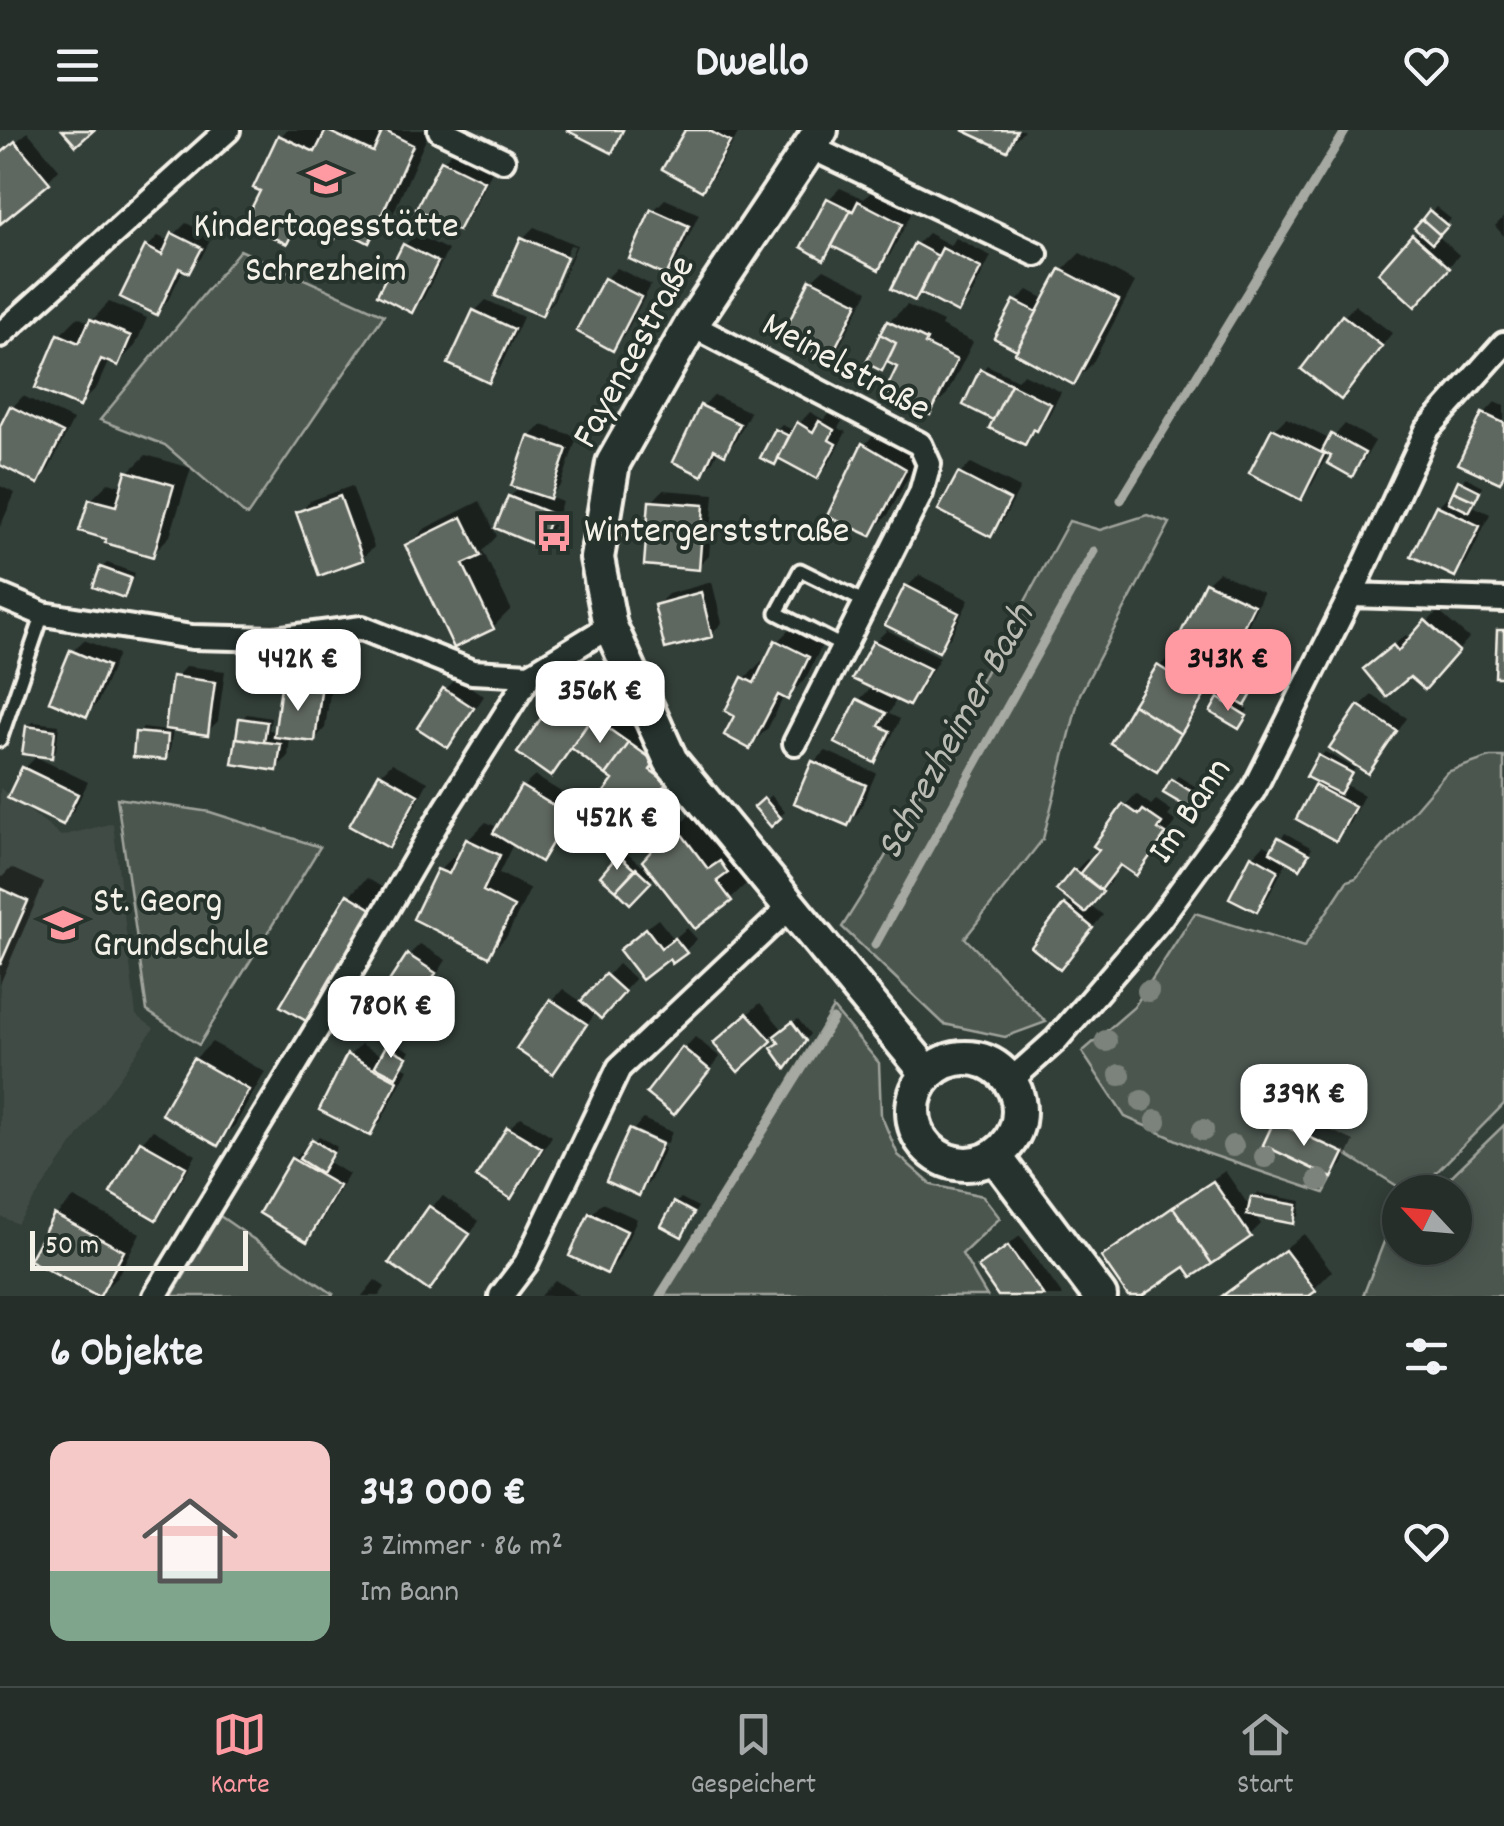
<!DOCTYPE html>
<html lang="de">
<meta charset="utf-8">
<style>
:root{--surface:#262e2a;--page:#2e3632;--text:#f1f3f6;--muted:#a4a8a8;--line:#424a47;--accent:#ff9aa2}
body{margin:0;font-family:Dekko,sans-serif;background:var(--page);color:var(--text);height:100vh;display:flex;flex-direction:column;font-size:38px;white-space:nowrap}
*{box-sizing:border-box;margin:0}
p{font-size:32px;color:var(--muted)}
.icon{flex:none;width:55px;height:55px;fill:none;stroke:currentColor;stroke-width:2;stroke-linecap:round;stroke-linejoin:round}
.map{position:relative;height:1166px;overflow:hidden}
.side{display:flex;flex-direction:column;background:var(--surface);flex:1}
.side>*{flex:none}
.needle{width:65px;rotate:296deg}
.tools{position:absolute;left:1382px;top:1045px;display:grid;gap:20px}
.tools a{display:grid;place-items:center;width:90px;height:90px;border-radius:50%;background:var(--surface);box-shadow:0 5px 25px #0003,0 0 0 2px var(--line);font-size:50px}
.scale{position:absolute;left:30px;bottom:25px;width:218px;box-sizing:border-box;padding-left:10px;border:5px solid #f4f1e8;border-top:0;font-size:28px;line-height:35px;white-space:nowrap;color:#f4f1e8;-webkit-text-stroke:8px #26332d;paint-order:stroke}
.price{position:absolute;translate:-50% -85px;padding:0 22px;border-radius:20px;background:#fff;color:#222;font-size:32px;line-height:65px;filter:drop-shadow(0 2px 5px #0008)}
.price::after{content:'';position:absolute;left:50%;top:60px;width:30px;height:22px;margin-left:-15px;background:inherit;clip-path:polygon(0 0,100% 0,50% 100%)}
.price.active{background:var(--accent);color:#111}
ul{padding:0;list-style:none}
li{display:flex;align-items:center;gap:30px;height:250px;padding:0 50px}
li+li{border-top:2px solid var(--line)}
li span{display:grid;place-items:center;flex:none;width:280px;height:200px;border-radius:20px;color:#555}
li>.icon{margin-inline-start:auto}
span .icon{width:120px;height:120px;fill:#fffc;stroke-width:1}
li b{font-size:42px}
h2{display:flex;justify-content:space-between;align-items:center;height:120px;padding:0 50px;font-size:42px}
header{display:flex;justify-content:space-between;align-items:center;height:130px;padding:0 50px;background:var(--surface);font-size:45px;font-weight:700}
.menu{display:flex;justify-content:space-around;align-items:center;height:140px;border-top:2px solid var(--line);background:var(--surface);font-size:28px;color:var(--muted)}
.menu a{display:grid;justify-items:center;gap:5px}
.menu .active{color:var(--accent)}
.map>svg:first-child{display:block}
.built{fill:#404b44}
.green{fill:#4c564f;stroke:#a0a49c;stroke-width:2.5}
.shadow{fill:#0007;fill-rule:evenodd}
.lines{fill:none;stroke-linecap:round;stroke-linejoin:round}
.stream{stroke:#a6a9a1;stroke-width:9}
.building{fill:#5f6861;stroke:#f4f1e8;stroke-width:2.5}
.lane-casing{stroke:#f4f1e8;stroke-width:19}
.street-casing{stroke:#f4f1e8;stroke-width:30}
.secondary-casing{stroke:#f4f1e8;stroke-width:40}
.lane{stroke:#26332d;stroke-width:11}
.street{stroke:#26332d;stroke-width:22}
.secondary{stroke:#26332d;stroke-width:32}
.tree{fill:#7c837b}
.labels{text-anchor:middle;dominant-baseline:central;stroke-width:8;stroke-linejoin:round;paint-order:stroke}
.poi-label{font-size:38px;fill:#f4f1e8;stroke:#26332d;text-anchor:start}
.street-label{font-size:38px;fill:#f4f1e8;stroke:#26332d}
.water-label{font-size:40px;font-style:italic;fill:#babbb3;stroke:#26332d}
</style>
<header><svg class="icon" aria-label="menu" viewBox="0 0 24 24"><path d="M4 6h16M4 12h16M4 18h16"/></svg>Dwello<svg class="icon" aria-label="heart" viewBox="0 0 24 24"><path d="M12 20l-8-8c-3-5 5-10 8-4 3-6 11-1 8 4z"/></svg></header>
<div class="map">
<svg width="1504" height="1166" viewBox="0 0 1504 1166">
<rect width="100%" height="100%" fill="#323e38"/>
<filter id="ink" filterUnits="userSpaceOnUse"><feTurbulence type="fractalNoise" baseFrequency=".01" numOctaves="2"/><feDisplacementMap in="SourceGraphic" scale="20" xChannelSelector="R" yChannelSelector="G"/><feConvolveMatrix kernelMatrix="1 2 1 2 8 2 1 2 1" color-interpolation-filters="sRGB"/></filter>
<g filter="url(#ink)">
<!-- built -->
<path class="built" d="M0 658 61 706 113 693 136 885 154 898 17 1094 0 1086Z"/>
<!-- green -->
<path class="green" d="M240 120 384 185 247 386 165 315 100 290Z
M1147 385 1170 393 1080 564 1043 709 965 808 1046 892 1005 907 944 894 842 797 876 743 1069 391 1100 400Z
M1490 627H1504V974L1417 1062H1407L1344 1023 1275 991 1263 1015 1332 1048 1324 1063 1206 1023 1125 987 1082 922 1134 877 1195 783 1304 817 1347 751 1356 748 1447 642Z
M117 668 210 682 320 717 199 915 147 881Z
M833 878 879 933 881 985 898 1025 932 1055 983 1066 1000 1088 962 1124 987 1166H660Z
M1504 995V1166H1363L1387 1104 1400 1095V1118H1455V1062H1435Z
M220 1086 333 1164 331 1166H172Z"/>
<!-- shadow -->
<path class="shadow" d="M287 0H430L392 86 369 110 343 97 334 106 305 92 286 111 263 60 281 6Z
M688 0H740L713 47 702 58Z
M968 0H1024L1007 18Z
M28 2 59 39 48 51 0 25Z
M454 20 493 39 469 86 458 98 443 31Z
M840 58 864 69 872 61 912 82 890 125 878 137 836 115 824 127 829 69Z
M665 69 699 84 677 131 666 143 654 80Z
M1436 77 1451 89 1437 105 1459 125 1427 162 1381 143 1420 100 1417 98Z
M1504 87V106L1495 96Z
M186 93 212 106 201 128 189 140 184 138 168 170 156 182 147 118 158 106 171 112 174 105Z
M534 97 577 115 553 172 542 183 523 108ZM570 115 575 116 551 173H545Z
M928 103 950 115 956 108 991 126 970 168 958 180 922 161 914 168 916 115Z
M416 104 448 120 423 169 412 180 405 115Z
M1080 123 1135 152 1092 234 1074 252 1016 172 1028 160 1047 170 1062 141Z
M617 138 651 155 624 206 613 218 606 149Z
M824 139 868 161 840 215 829 227 812 150Z
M486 170 523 187 500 238 488 250 475 181Z
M109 172 147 188 135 216 118 233 109 230 97 257 80 274 60 205 78 187 90 193Z
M907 175 943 192 941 196 973 212 947 264 929 282 900 235 888 230 882 238 889 192Z
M1355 175 1392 203 1352 255 1344 187Z
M987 235 1017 250 1024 244 1061 262 1048 287 1024 312 996 289 966 274 982 241Z
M714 265 750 282 736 310 725 322 719 319 713 331 701 343 676 331 703 276Z
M23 266 73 290 49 339 38 351 0 332V302L12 278Z
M1495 272 1504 276V345L1499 350 1484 284Z
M832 281 844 288 838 298 846 302 828 335 816 346 780 326 777 300 782 295 795 301 799 294 810 282 824 290Z
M1286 288 1331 310 1345 294 1375 311 1363 332 1352 344 1329 322 1312 355 1301 367 1275 299Z
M542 295 577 307 561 355 549 367 562 372 551 402 539 414 510 367 520 357 530 307Z
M882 297 922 321 888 385 870 403 864 315Z
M146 325 191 338 170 406 152 424 91 370 109 352 124 357 129 342Z
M971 333 1020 358 1002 392 990 404 960 344Z
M1466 347 1483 356 1473 376 1490 384 1467 432 1455 444 1415 424 1438 376 1450 364 1453 366Z
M0 356 15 363 0 397Z
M352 356 374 417 362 428 299 383 310 371Z
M663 360 714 364 709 426 698 437 652 372Z
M480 371 497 406 483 421 511 479 493 497 456 515 408 416 426 398Z
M107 433 135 443 128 460 123 465 102 438Z
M1219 442 1263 463 1238 517 1226 529 1207 453Z
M919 445 969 470 950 508 938 519 907 457Z
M712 452 722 493 711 504 656 476 668 464Z
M1438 481 1469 508 1436 545 1410 544 1378 528 1406 505 1410 510Z
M795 494 825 509 805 550 787 567 784 566 768 598 750 616 744 549 762 531 766 533 777 512Z
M887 500 940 527 920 561 908 573 897 568 889 584 900 589 886 618 874 630 859 570 873 556 875 512Z
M84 510 118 524 98 572 87 584 72 522Z
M1171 525 1215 552 1168 627 1156 639 1159 537Z
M1238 532 1262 546 1250 567 1242 575 1248 579 1239 594 1220 570 1228 562 1233 537Z
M186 536 225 541 218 591 207 602 173 598 170 622 165 628 138 604 143 598 167 601 175 548Z
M580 542 610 563 602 575 665 620 677 639 642 686 630 698 616 649 573 617 551 643 568 554Z
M295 545 332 550 325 598 314 610 290 607 288 627 276 638 241 589 247 584 271 588 269 600 278 601 283 557Z
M457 548 484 566 459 604 447 615 445 560Z
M1372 565 1407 588 1379 629 1368 641 1360 576Z
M33 592 59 595 56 620 51 625 28 597Z
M826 621 876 643 859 682 848 693 814 632Z
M1325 622 1355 638 1346 655 1364 665 1348 696 1336 708 1316 657 1321 651 1320 627Z
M36 627 88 652 74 680 63 692 24 639Z
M392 633 428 652 400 703 388 715 381 644Z
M535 646 579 673 552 717 541 729 514 712 499 743 530 759 507 806 489 824 440 740 457 723 461 724 468 710 486 692 499 698 523 657Z
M1178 646 1203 661 1197 671 1173 651Z
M1136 664 1151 675 1156 670 1172 681 1168 686 1176 692 1147 732 1135 743 1122 733 1111 748 1113 749 1090 775 1103 785 1060 837 1066 776 1073 770 1075 741 1087 729 1092 732 1125 676Z
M771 665 785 682 771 693 757 677Z
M694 680 748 752 730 769 656 744 630 770 603 745 625 722 642 736Z
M1285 703 1312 718 1305 730 1288 729 1268 767 1256 779 1253 727 1264 715 1274 720Z
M11 738 44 753 0 854V746L2 747Z
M367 748 391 763 325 872 308 889 349 766Z
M658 789 674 809 687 798 697 809 685 821 669 826 633 808Z
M420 814 446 830 425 863 414 875 409 825Z
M618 834 635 849 612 874 596 882 564 929 553 941 552 871 563 859 583 873Z
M760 873 783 900 798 889 810 904 791 930 775 904 738 938 728 902Z
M695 907 720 927 674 982 684 919Z
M212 912 265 942 235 995 217 1013 195 929Z
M393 912 410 921 402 936 408 939 381 991 369 1003 349 926 361 914 383 926Z
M1288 981 1354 1011 1344 1033 1332 1045 1276 992Z
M521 987 552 1006 522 1055 511 1066 479 1047 509 998Z
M643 989 672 1002 667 1014 634 999Z
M633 999V1004L665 1018 650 1051 639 1063 631 1001Z
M153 1000 196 1025 167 1075 156 1087 142 1012Z
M319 1006 337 1017 328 1032 349 1044 318 1097 306 1108 293 1030 304 1018 308 1020Z
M1225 1041 1251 1079 1253 1068 1258 1063 1301 1071 1299 1086 1293 1091 1254 1084 1261 1094 1250 1105 1185 1134 1138 1166H1131L1104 1127 1122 1110Z
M443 1066 479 1091 441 1147 429 1158 392 1132 431 1077Z
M74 1068 140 1103 117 1147 99 1165 56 1085Z
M681 1068 698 1077 686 1098 676 1073Z
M602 1073 637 1089 618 1130 607 1141 591 1085Z
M1304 1104 1332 1141 1314 1159 1305 1166H1222Z
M1020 1106 1063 1166H1001L981 1138 993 1126Z
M375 1150 385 1157 379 1166H362Z
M555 1150 579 1166H540Z"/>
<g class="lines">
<!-- stream -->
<path class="stream" d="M1121 370 1346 0
M875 815 1094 421
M660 1166 833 889"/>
</g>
<!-- building -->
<path class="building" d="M62 0H94L76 16Z
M326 0 373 22 383 0 413 15 369 113 339 98 335 109 298 91 287 114 244 93 260 61 253 58 278 5 315 22Z
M566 0H623L612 23Z
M685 0H708L730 12 702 61 662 39Z
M962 0H1017L1007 21Z
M15 11 50 53 0 94V24Z
M441 30 484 51 458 101 416 79Z
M827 68 851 80 824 130 801 117Z
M858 71 902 94 879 140 832 116 851 80 853 81Z
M651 79 689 96 666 146 629 129Z
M1429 80 1448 96 1440 105 1422 89Z
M1422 89 1440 105 1432 114 1414 98Z
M172 103 202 118 189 143 179 138 157 185 120 167 145 116 162 125Z
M1412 104 1450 138 1415 177 1378 143Z
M521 107 567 127 542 186 495 166Z
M914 113 938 126 915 171 891 159Z
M403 114 438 132 412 183 377 165Z
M942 118 981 138 958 183 920 163Z
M1060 139 1119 170 1074 255 1015 223Z
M604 148 641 167 613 221 576 201Z
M810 149 858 173 829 230 782 206Z
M1014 170 1037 182 1017 220 994 208Z
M473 180 514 199 489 253 448 234Z
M1342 185 1382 216 1341 270 1301 239Z
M90 189 131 206 118 236 101 229 80 277 35 258 58 204 79 213Z
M887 191 927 210 925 214 957 230 930 285 885 262 897 237 887 232 896 213 880 204Z
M880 204 896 213 882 241 866 233Z
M980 239 1011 254 993 290 963 275Z
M1011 254 1051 274 1037 301 1033 299 1025 315 989 298Z
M700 275 740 294 725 325 714 319 702 346 673 332Z
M10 276 63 303 38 354 0 335V296Z
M1482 283 1504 293V344L1500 353 1458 334Z
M819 291 834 300 829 310 836 314 817 349 778 328 797 292 813 302Z
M1272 298 1324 324 1301 370 1249 343Z
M775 299 789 306 775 335 760 328Z
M1331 304 1365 323 1352 347 1327 333 1331 326 1322 321Z
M528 306 567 319 550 369 511 356Z
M862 313 906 339 871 406 827 386Z
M126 341 174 355 153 427 105 413 106 409 79 401 89 369 116 376Z
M958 343 1010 370 991 407 938 380Z
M1458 350 1480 361 1475 371 1453 361Z
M1453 361 1475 371 1469 382 1448 372Z
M340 366 363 430 319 446 296 382Z
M508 366 552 384 540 417 495 398Z
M649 371 704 375 699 440 644 435Z
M1436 375 1480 396 1455 447 1411 426Z
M462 387 481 426 463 434 494 499 454 518 405 415Z
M100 437 131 448 124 468 93 457Z
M1205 452 1254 475 1226 532 1178 509Z
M905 455 959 483 939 522 885 495Z
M701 462 712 507 665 519 654 475Z
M1425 490 1459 521 1425 560 1410 547 1386 567 1363 539 1393 515 1398 521Z
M1497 500H1504V547H1495Z
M775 510 809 527 788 570 778 565 750 619 724 605 734 586 725 581 742 547 754 553Z
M873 511 930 539 909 576 852 549Z
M70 520 108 536 87 587 49 571Z
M1157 535 1205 565 1181 604 1133 574Z
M1231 535 1259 552 1245 576 1216 559Z
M172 546 215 552 208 605 165 599Z
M566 552 600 576 551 647 517 623Z
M281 556 321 561 315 612 274 607Z
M443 558 474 578 448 618 417 598Z
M1218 568 1247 586 1239 599 1210 582Z
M857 569 886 583 879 596 890 601 875 633 835 613Z
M1133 574 1181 604 1157 642 1110 613Z
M1358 575 1397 601 1368 644 1329 618Z
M592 587 629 613 606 645 571 618Z
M239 588 267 592 264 612 236 608Z
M26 596 55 600 52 628 22 624Z
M135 602 168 605 166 630 133 627Z
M236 608 281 614 277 641 232 634Z
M629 613 656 632 650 640 667 652 631 701 595 674 613 650 606 645Z
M1318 625 1352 643 1340 664 1306 647Z
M812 631 866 655 848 696 794 673Z
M22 637 78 664 63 695 7 668Z
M379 643 418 665 389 718 349 696Z
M1171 649 1200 667 1192 680 1163 663Z
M1314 655 1355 677 1336 711 1296 689Z
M521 656 569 685 541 732 493 703Z
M764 668 781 688 771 697 754 677Z
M1123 674 1139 685 1143 680 1162 693 1158 699 1166 704 1136 746 1120 735 1101 760 1080 743 1099 720 1093 716Z
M675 695 708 739 720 731 728 743 717 751 732 771 695 799 642 731Z
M1278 707 1309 724 1300 739 1270 722Z
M466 709 500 725 483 761 514 777 489 827 413 789 437 739 449 744Z
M618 725 635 740 616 760 600 746Z
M1251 725 1278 740 1257 782 1229 768Z
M636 738 651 752 630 774 616 760Z
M1073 739 1103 762 1085 783 1056 760Z
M0 758 28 771 0 835Z
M347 764 375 781 308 892 280 876Z
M1064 774 1093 798 1060 840 1031 817Z
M646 798 661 818 675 808 687 823 672 834 669 829 642 850 619 820Z
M407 824 436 843 414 878 384 859Z
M605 844 625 862 601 889 581 871Z
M550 869 587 894 553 944 516 919Z
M747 883 772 911 738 942 713 913Z
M792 892 806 911 786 939 771 918 779 913 774 906Z
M386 916 407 927 396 947 375 936Z
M682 917 710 940 674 985 646 963Z
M347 924 398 951 370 1006 319 980Z
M193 928 249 960 218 1016 161 984Z
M1274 991 1344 1023 1332 1048 1263 1015Z
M507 997 542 1018 511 1069 476 1047Z
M629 999 662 1014 639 1066 606 1051Z
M312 1009 333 1023 321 1043 299 1029Z
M140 1011 186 1037 156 1090 110 1063Z
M291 1028 339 1056 307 1112 259 1083Z
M1213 1051 1251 1107 1212 1134 1173 1077Z
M1251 1067 1297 1075 1294 1094 1247 1085Z
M674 1072 694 1083 682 1107 661 1096Z
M429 1076 470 1104 429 1161 389 1133Z
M1173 1077 1212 1134 1192 1147 1185 1137 1142 1166H1128L1101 1127Z
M589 1083 627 1101 607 1144 569 1126Z
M54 1084 124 1121 100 1166H96L29 1130Z
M1008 1116 1044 1166H998L978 1137Z
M1285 1120 1316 1161 1309 1166H1222Z"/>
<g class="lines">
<!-- lane casing -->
<g class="lane-casing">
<path id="lane" d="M842 516 777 483 800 440 865 472
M0 610 43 484"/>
</g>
<!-- street casing -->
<g class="street-casing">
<path id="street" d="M440 0 503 30
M810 17 1036 124
M691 195 920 314 929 334 921 363 795 613
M0 205 228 0
M1351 465 1504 470
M0 466 43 484 192 507 275 509 362 498 472 542 530 545
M1010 951 1056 910 1160 789 1253 661 1351 465 1427 300 1504 214
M155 1166 323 889 438 691 530 545 610 496
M501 1166 526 1133 619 938 789 778"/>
</g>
<!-- secondary casing -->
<g class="secondary-casing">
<path id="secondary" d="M821 0 691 195 613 333 597 428 610 496 671 631 928 944
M913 981a53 53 0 1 1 106 0a53 53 0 1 1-106 0Z
M995 1026 1100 1166"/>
</g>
<!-- lane -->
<use href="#lane" class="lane"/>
<!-- street -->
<use href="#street" class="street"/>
<!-- secondary -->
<use href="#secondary" class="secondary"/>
</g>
<!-- trees -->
<g class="tree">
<circle cx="1148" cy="861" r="11"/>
<circle cx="1106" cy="911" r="11"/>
<circle cx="1120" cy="945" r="11"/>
<circle cx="1142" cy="971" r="11"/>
<circle cx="1156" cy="991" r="11"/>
<circle cx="1203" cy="1000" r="11"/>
<circle cx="1233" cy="1016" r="11"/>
<circle cx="1265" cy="1027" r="11"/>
<circle cx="1319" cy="1050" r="11"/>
</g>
</g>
<!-- icons -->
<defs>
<g id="school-bare" transform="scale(3)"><path d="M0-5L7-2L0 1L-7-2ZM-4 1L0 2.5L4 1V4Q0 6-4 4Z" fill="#ff9aa2" stroke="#26332d" stroke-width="2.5" paint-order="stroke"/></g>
<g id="bus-bare" transform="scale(3)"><path d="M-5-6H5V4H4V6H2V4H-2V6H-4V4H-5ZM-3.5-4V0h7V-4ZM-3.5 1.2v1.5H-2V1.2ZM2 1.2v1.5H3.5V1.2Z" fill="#ff9aa2" stroke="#26332d" stroke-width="2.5" paint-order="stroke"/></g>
</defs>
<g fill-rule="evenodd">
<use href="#school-bare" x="326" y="49"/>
<use href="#bus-bare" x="554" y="403"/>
<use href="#school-bare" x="63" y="795"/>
</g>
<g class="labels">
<!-- poi labels -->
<g class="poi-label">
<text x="326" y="98" text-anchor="middle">Kindertagesstätte<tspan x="326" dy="44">Schrezheim</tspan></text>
<text x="584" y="403">Wintergerststraße</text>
<text x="93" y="773">St. Georg<tspan x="93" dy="44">Grundschule</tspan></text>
</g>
<!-- street labels -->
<g class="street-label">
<text transform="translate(636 223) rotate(-61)">Fayencestraße</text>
<text transform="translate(845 239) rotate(29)">Meinelstraße</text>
<text transform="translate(1192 682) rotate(-56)">Im Bann</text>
</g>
<!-- water labels -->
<g class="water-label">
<text transform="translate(958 603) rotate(-61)">Schrezheimer Bach</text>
</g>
</g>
</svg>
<div class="tools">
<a><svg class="needle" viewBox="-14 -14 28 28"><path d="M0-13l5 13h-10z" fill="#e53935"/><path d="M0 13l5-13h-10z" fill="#a4a8a8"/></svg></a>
</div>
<div class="scale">50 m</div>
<b class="price" style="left:298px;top:584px">442K €</b>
<b class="price active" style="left:1228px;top:584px">343K €</b>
<b class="price" style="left:600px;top:616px">356K €</b>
<b class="price" style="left:617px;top:743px">452K €</b>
<b class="price" style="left:391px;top:931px">780K €</b>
<b class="price" style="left:1304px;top:1019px">339K €</b>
</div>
<section class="side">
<h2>6 Objekte<svg class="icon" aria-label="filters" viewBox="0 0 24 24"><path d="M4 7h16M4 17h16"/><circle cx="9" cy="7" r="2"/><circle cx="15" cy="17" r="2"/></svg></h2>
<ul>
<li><span style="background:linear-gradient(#f6c9c9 65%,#7fa58c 0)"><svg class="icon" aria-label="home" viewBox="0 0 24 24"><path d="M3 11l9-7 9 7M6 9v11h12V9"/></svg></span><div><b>343 000 €</b><p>3 Zimmer · 86 m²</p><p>Im Bann</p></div><svg class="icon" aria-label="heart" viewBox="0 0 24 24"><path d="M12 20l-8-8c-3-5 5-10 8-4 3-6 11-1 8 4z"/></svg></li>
</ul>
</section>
<nav class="menu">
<a class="active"><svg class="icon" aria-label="map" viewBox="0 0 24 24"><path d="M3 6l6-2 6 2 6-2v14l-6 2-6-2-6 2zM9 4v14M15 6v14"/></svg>Karte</a>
<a><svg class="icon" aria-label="saved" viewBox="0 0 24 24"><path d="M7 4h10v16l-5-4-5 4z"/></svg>Gespeichert</a>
<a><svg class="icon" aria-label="home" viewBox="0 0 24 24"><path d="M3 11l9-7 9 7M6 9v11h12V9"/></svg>Start</a>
</nav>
